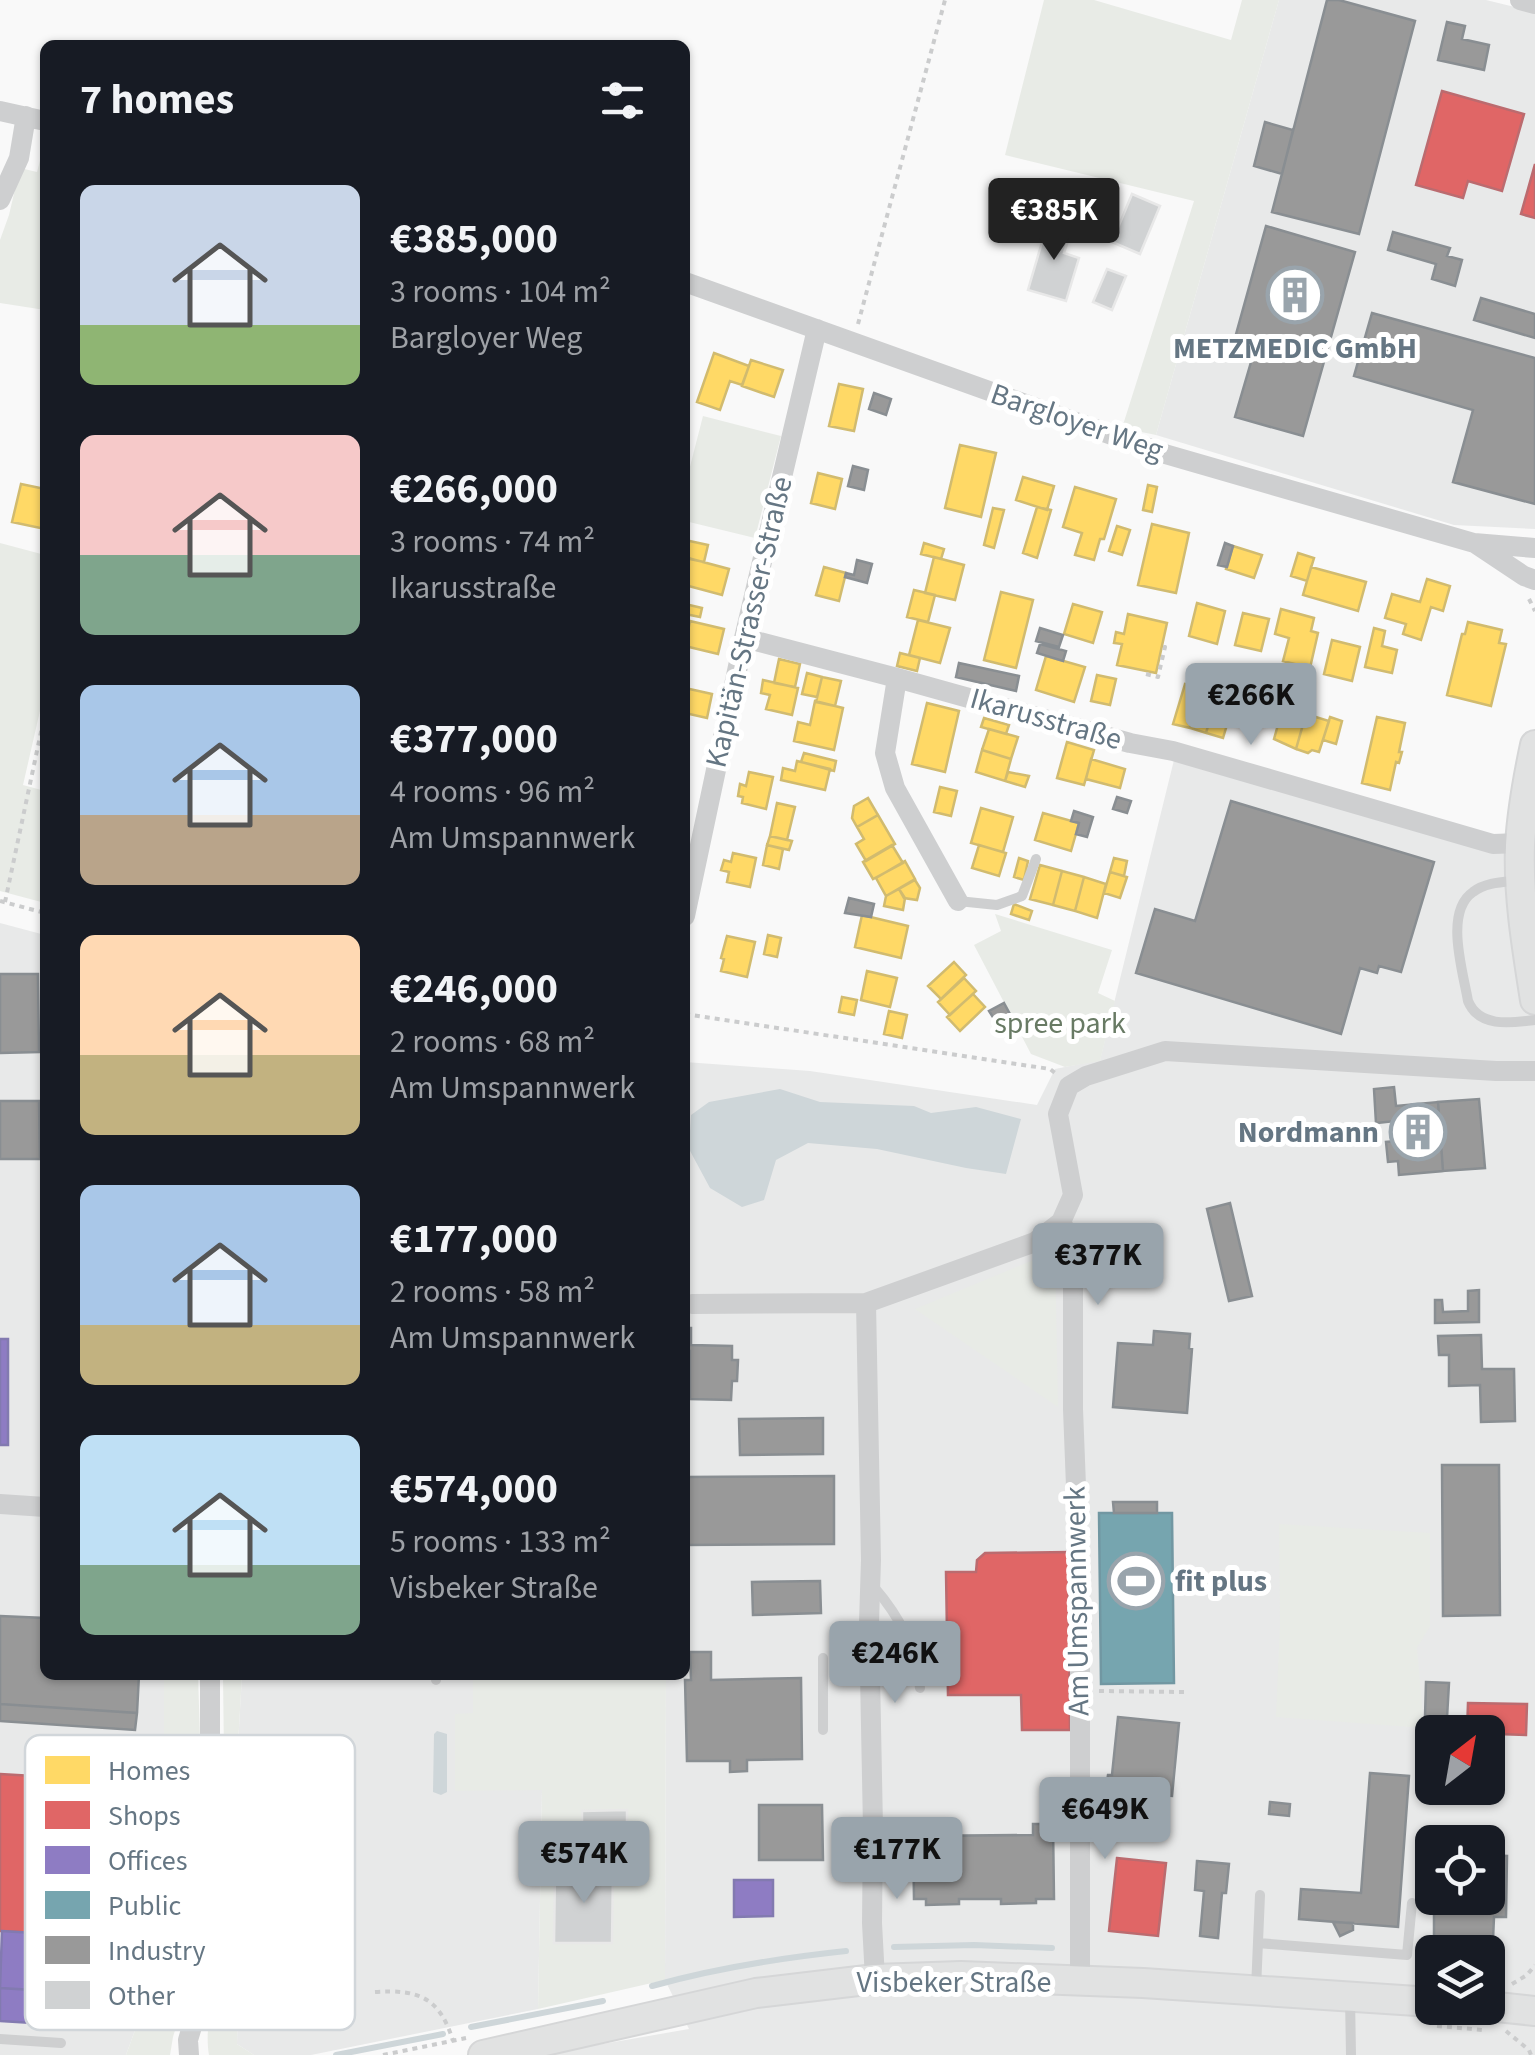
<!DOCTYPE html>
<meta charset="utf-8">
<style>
:root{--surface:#171b24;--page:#242831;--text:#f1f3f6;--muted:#9ea1a6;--accent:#99a4ac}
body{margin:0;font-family:"Source Sans 3",sans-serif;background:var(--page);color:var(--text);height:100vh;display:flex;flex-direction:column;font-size:38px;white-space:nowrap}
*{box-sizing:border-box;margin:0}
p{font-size:32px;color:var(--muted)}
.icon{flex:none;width:55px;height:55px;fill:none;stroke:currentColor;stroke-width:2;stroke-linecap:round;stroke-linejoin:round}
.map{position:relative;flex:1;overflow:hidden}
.sheet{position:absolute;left:40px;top:40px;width:650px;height:1640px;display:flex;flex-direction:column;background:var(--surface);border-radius:15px;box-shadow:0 2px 8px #0004}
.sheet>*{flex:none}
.needle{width:65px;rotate:31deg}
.controls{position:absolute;left:1415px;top:1715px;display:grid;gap:20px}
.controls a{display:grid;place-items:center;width:90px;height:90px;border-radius:15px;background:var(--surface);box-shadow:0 2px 8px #0004;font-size:50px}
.price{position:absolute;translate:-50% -85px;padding:0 22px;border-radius:10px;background:var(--accent);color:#111;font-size:32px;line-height:65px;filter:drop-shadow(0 2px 5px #0008)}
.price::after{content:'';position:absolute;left:50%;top:60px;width:30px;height:22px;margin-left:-15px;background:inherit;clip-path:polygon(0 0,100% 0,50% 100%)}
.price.active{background:#222;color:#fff}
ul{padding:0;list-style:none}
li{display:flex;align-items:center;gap:30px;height:250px;padding:0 40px}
li span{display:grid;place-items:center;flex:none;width:280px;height:200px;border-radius:15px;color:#555}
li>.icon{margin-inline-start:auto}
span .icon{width:120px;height:120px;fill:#fffc;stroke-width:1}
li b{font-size:42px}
h2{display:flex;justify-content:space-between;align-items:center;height:120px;padding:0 40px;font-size:42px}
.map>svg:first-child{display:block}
.built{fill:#e8e9e9;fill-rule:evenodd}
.green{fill:#e8ebe6}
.water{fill:#ced6d9}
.homes{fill:#ffd966;stroke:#d1bb6f;stroke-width:2.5}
.shops{fill:#e06666;stroke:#bb6b6f;stroke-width:2.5}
.offices{fill:#8e7cc3;stroke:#827ab0;stroke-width:2.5}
.public{fill:#76a5af;stroke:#7197a2;stroke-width:2.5}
.industry{fill:#999;stroke:#898e92;stroke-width:2.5}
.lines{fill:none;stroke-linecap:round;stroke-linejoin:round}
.stream{stroke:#ced6d9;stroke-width:6}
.building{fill:#d0d2d3;stroke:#e8e8e8;stroke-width:2.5}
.secondary-casing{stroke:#d5d6d7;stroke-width:32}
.path{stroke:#cbcccd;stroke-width:4;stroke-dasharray:5 5;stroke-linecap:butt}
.service{stroke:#cecfd0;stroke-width:10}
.minor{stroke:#cecfd0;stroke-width:20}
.secondary{stroke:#e1e2e2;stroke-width:28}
.labels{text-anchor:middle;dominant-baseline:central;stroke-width:10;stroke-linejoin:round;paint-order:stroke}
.poi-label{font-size:30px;font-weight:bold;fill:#657683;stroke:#fff}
.street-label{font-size:30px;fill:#657683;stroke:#fff}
.park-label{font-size:30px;fill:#687a64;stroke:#fff}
.key{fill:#fff;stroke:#d1d6da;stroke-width:2.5}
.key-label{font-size:28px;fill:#657683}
</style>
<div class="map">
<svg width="1535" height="2055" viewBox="0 0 1535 2055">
<rect width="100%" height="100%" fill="#f9f9f9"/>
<!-- built -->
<path class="built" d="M1279 0H1486L1535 12V529L1454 525 1156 435Z
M1174 760 1509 854 1535 871V2055H539L689 2029 665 1980 666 1675H685V1062L810 1071 1037 1105 1055 1069 1100 1060ZM1432 1732H1488V1788H1432ZM1432 1842H1488V1898H1432ZM1432 1952H1488V2008H1432Z
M0 923 45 935V1675H164V1873L138 2022 126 2055H0Z
M242 1675H473V1714L455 1715 542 1790 538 2009 311 2055H254L237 2044 239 1955 236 1780Z"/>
<!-- green -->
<path class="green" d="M1044 0H1094L1231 40 1242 0H1279L1156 435 1122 428 1194 201 1005 155Z
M42 153 45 154V310L0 303V240L9 215 20 168 37 172Z
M703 416 781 436 755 538 685 521V486Z
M0 543 45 555V689L23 785 45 791V903L0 891Z
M995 914 1112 950 1098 993 1115 1001 1100 1061 1065 1067 1031 1054 974 945 1001 931Z
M1055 1251 1058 1407 915 1309Z
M1279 1524 1430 1533V1626L1417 1648 1424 1728 1276 1717 1280 1624Z
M164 1675H198L201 1769 200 1903 197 1958 173 2037 170 2055H126L138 2022 164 1873Z
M223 1675H242L236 1780 239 1955 237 2044 254 2055H209C203 2021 219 1976 221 1940 226 1852 224 1763 223 1675Z
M473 1675H666L665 1980 538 2009 542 1790 455 1791V1714L473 1713Z"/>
<!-- water -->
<path class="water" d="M780 1089 820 1102 914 1106 931 1113 976 1107 1021 1119 1006 1174 966 1168 877 1149 808 1143 776 1160 764 1200 742 1207 710 1188 689 1149 691 1115 709 1102Z
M437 1731 447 1734V1792L441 1795 433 1792 434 1734Z"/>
<!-- homes -->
<path class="homes" d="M714 353 749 366 742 385 730 381 720 410 697 402Z
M751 360 783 370 774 397 742 386Z
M839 384 863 389 854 431 829 426Z
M960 445 996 453 981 517 945 508Z
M818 473 842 479 835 509 811 503Z
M1023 477 1054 486 1047 510 1016 500Z
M21 484 45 489V529L12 522Z
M1148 485 1157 487 1152 512 1143 510Z
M1075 487 1116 499 1104 539H1100L1094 560 1075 555 1082 533 1063 527Z
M1037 507 1051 510 1037 558 1023 553Z
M993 508 1004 510 994 548 984 545Z
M1152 524 1189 533 1176 593 1138 585Z
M1117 526 1130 530 1122 555 1109 551Z
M685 540 708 545 704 562 685 558Z
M924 543 944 549 941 559 921 554Z
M1233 546 1262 555 1254 578 1226 569Z
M1298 553 1314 558 1307 581 1291 576Z
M934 557 964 565 955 600 925 593Z
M688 558 729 569 722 595 685 585Z
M824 567 846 573 839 601 816 595Z
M1311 567 1366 582 1358 611 1303 595Z
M1427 579 1450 586 1443 611 1431 607 1421 640 1403 634 1406 624 1385 618 1392 594 1420 602Z
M914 590 935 595 928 622 907 617Z
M1001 592 1033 600 1016 668 984 660Z
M1197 603 1225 611 1217 644 1189 636Z
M685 604 702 608 700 617 685 614Z
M1073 604 1102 612 1093 643 1064 634Z
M1281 609 1314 618 1311 631 1318 633 1310 668 1283 661 1289 638 1275 634Z
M1243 613 1269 619 1261 651 1235 645Z
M1128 614 1167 623 1156 673 1117 665 1122 644 1114 643 1116 632 1124 634Z
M918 620 950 628 940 663 909 655Z
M690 621 724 629 718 654 685 646Z
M1468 622 1502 630 1499 643 1506 644 1491 706 1447 695 1462 634H1465Z
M1374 628 1385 631 1382 646 1397 650 1392 673 1365 667Z
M1332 640 1360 647 1352 681 1324 674Z
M900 653 920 658 917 671 897 666Z
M1046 656 1085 667 1074 702 1036 690Z
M779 659 800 664 795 687 774 683Z
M807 673 822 677 817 697 802 694Z
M1097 675 1116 679 1110 705 1091 701Z
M822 677 841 681 835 706 816 702Z
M763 680 798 688 792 715 766 709 770 695 761 693Z
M1185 684 1201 689 1190 728 1173 724Z
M685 688 712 694 707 718 685 713Z
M1201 689 1218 693 1206 733 1190 728Z
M1218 693 1235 698 1223 738 1206 733Z
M815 701 843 708 834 750 794 741 798 722 810 725Z
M1262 701 1278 706 1273 725 1256 720Z
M927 703 959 711 945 772 912 764Z
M1283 707 1306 714 1296 749 1274 739Z
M1306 714 1329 721 1319 752 1312 750 1308 753 1296 749Z
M1330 717 1342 721 1336 744 1323 740Z
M1377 717 1405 723 1399 752H1402L1399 763 1396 762 1390 790 1362 783Z
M984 718 1009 725 1006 734 981 727Z
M989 729 1018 737 1011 759 982 750Z
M1067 742 1094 750 1084 785 1057 778Z
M982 750 1011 759 1005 781 976 772Z
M804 753 836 761 834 771 801 762Z
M1091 759 1125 769 1120 788 1086 779Z
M797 761 830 769 825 790 781 780 783 768 795 771Z
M749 772 773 777 766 809 742 803 743 797 738 796 740 784 746 786Z
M1008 772 1029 776 1025 787 1005 781Z
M940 787 957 791 951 816 934 812Z
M868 798 878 815 857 827 852 818 854 806Z
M777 803 795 807 787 840 770 836Z
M981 808 1013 817 1003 852 971 843Z
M1043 813 1079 823 1071 851 1035 840Z
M878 815 895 844 866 861 856 844 864 839 857 827Z
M770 836 792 841 789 850 767 845Z
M767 845 783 849 779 869 763 865Z
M892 845 903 863 873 879 863 862Z
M979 845 1006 853 999 876 972 868Z
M733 853 756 858 750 887 727 882 729 872 721 870 724 860 731 862Z
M1019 858 1028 861 1024 880 1014 877Z
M1114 858 1127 861 1124 876 1110 872Z
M905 861 915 879 886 896 876 878Z
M1040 865 1062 871 1053 905 1030 899Z
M1062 871 1084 877 1075 911 1053 905Z
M1110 872 1127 877 1120 898 1104 893Z
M1084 877 1106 884 1097 918 1075 911Z
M915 880 920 888 917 900 904 898 899 889Z
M899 889 905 898 903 910 884 906 886 896Z
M1014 904 1032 911 1029 920 1011 914Z
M862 915 908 926 901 958 855 947Z
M768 935 781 938 777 957 764 954Z
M727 936 755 942 747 977 721 971 724 959 721 958Z
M954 962 966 975 941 999 928 986Z
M867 971 897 978 890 1007 861 1000Z
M964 978 976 991 950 1015 938 1002Z
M973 994 985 1007 960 1031 947 1017Z
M842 997 857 1000 854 1015 839 1012Z
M889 1011 907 1015 902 1038 884 1034Z"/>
<!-- shops -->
<path class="shops" d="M1442 91 1524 114 1502 191 1468 181 1463 198 1416 185Z
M1535 164V218L1521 214Z
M1068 1552 1070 1730H1022L1021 1695H948L946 1572H976L977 1560 985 1553Z
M1468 1703 1527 1704 1526 1735 1498 1734V1747L1488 1746V1732H1467Z
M0 1774 84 1779 74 1935 0 1931Z
M1117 1858 1166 1863 1158 1936 1109 1931Z"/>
<!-- offices -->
<path class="offices" d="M0 1339H8V1445H0Z
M734 1880H773V1916L734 1917Z
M2 1931 49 1934 46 1991 0 1988Z
M0 1988 67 1992 65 2025 0 2021Z"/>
<!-- public -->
<path class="public" d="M1099 1513H1172L1174 1683 1101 1684Z"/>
<!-- industry -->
<path class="industry" d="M1327 0H1339L1415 21 1359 234 1272 212Z
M1447 22 1465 26 1462 39 1489 45 1484 70 1438 60Z
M1265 122 1293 130 1282 174 1254 166Z
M1266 226 1355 252 1303 436 1235 417 1256 345 1235 338Z
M1393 232 1450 248 1447 256 1462 260 1455 286 1432 279 1436 264 1388 250Z
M1481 298 1535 314V338L1474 320Z
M1372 313 1535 358V504L1453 482 1473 410 1354 376Z
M874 393 891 399 886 415 869 409Z
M853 466 868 470 864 490 848 486Z
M1225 543 1233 546 1227 567 1218 565Z
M857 560 872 564 867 583 845 577 846 573 854 575Z
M1040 628 1063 635 1059 647 1036 641Z
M1040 644 1066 651 1063 661 1037 653Z
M959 663 1019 676 1016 691 956 677Z
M1117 797 1131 801 1127 813 1113 809Z
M1231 801 1434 862 1401 972 1379 966 1377 973 1360 968 1341 1034 1136 973 1155 909 1195 921Z
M1074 811 1093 817 1087 837 1076 834 1079 823 1071 821Z
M849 898 874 904 871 917 845 913Z
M0 974H38L39 1052 0 1053Z
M1004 1003 1017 1027 1005 1036 989 1011Z
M1394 1087 1396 1106 1438 1102 1443 1171 1399 1175 1398 1161 1388 1162 1386 1142 1397 1141 1395 1121 1376 1123 1374 1089Z
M1479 1099 1485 1168 1443 1171 1438 1102Z
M0 1101H39L40 1159H0Z
M1230 1203 1252 1296 1229 1301 1207 1209Z
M1479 1290V1322L1435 1323V1300H1442L1443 1312 1468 1311V1291Z
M685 1328H691V1345L732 1346V1360H738L737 1381H732L731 1400 690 1399V1351H685Z
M1154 1331 1190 1334 1189 1348 1192 1349 1187 1413 1113 1407 1118 1343 1153 1345Z
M1481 1335 1482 1369H1514L1515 1421 1481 1422 1480 1385 1449 1386V1355H1439L1438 1336Z
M823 1418V1454L740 1455 739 1419Z
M1442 1465H1499L1500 1615 1443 1616Z
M834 1476V1544L685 1545V1477Z
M1113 1502H1157V1513H1114Z
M820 1581 821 1613 753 1615 752 1582Z
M0 1616 45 1618V1675H139L137 1713 0 1704Z
M690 1652H711V1680L801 1678 802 1759 747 1760V1771L730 1772V1761H687L685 1680H691Z
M1426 1682 1449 1683 1447 1718 1425 1717Z
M0 1704 137 1713 135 1730 0 1721Z
M1118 1717 1179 1723 1172 1796 1148 1794 1147 1807 1102 1803 1103 1789 1106 1790 1108 1775H1112Z
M1488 1746 1498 1747V1779H1488Z
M1370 1773 1409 1776 1398 1927 1299 1919 1301 1889 1361 1893Z
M1270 1802 1290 1804 1289 1816 1269 1814Z
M759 1805H822L823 1860H759Z
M1033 1824H1053L1054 1899H1036V1903L1001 1904V1899H959V1904L926 1905V1899H914L913 1836 1033 1835Z
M1488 1855 1507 1856 1506 1917H1494L1493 1940 1434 1939V1898H1488Z
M1197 1861 1229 1864 1226 1893H1222L1218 1938 1200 1936 1204 1891 1195 1890Z
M1333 1922 1353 1923V1930L1340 1936Z"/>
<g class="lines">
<!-- stream -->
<path class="stream" d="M894 1947 974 1945 1052 1948
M652 1986C716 1968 780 1958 846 1951
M471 2027 603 2001
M336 2055 443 2034"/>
</g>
<!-- building -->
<path class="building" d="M1132 194 1160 206 1140 254 1112 242Z
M1049 218 1073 225 1064 253 1079 258 1066 301 1028 290Z
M1107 269 1126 276 1112 310 1093 302Z
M627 1810V1829H582V1811Z
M555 1869H613L612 1943H554Z"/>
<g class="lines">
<!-- secondary casing -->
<g class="secondary-casing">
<path id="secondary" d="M1535 745C1528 778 1522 811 1520 845 1518 896 1527 949 1535 1000
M1488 2006 1535 2011
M483 2055 756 1993 875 1979 961 1976 1143 1983 1432 2002"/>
</g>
<!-- path -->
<path class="path" d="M858 324 945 0
M1529 599 1535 611
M1146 674 1158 677 1165 647H1162
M0 901 45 913
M5 902 45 713
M685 1014 1050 1069 1055 1073
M1099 1691 1184 1692
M1512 1984 1527 1975 1535 1965
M375 1992C419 1989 440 1998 453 2041
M1437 2026 1483 2030
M1506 2031 1529 2050 1531 2055
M383 2055 466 2038"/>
<!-- service -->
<path class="service" d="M1520 880C1505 882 1486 882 1473 892 1444 912 1463 971 1468 1001 1479 1028 1511 1023 1535 1020
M958 901 997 905 1022 896 1036 859
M874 1587C900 1617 916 1648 920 1688
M823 1658V1730
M436 1680V1675
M1258 1943 1407 1955 1412 1903
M1256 1989 1260 1895
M1350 1997 1351 2055
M0 2039 61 2043"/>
<!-- minor -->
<path class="minor" d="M1520 0 1535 4
M0 111 45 121
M0 200 19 158 26 116
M685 282 1165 454 1474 543 1535 548
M1476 544 1524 576 1535 580
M744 638 897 678 1130 743 1173 751 1493 844 1520 843
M897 678 885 753 895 788 958 901
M685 916 744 638 817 329
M1061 1222 1073 1245V1409L1080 1589V1982
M692 1304 866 1303
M0 1504 45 1507
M875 1979 872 1923 873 1828 869 1623 871 1560 866 1303 1035 1242 1061 1222 1073 1195 1058 1114 1069 1086 1086 1076 1165 1051 1496 1071H1535
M189 2055 188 2040 199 2003 206 1959 210 1903V1675"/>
<!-- secondary -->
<use href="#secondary" class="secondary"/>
</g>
<!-- icons -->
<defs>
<g id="building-ring" transform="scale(2.875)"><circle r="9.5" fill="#fff" stroke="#99a4ac" stroke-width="1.5"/><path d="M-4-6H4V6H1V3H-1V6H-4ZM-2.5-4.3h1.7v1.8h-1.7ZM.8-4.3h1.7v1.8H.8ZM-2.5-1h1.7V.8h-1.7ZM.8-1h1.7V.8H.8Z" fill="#99a4ac"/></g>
<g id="stadium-ring" transform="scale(2.875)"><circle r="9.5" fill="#fff" stroke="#99a4ac" stroke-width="1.5"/><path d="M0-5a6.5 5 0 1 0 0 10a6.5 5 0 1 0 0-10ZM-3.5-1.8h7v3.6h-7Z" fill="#99a4ac"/></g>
</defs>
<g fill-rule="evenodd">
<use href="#building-ring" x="1295" y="295"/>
<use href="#building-ring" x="1418" y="1132"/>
<use href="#stadium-ring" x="1136" y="1581"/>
</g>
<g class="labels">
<!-- poi labels -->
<g class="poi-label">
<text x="1295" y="348">METZMEDIC GmbH</text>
<text x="1379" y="1132" text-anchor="end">Nordmann</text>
<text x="1175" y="1581" text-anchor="start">fit plus</text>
</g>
<!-- street labels -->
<g class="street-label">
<text transform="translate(1077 422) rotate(19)">Bargloyer Weg</text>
<text transform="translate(749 622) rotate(-77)">Kapitän-Strasser-Straße</text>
<text transform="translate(1046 719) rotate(16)">Ikarusstraße</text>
<text transform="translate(1077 1601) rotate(-91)">Am Umspannwerk</text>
<text x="954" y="1982">Visbeker Straße</text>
</g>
<!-- park labels -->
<g class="park-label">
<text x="1060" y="1023">spree park</text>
</g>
</g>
<!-- legend -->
<rect x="25" y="1735" width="330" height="295" rx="15" class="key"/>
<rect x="45" y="1756" width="45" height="28" fill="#ffd966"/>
<rect x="45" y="1801" width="45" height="28" fill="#e06666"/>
<rect x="45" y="1846" width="45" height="28" fill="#8e7cc3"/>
<rect x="45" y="1891" width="45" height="28" fill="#76a5af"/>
<rect x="45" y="1936" width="45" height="28" fill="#999"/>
<rect x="45" y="1981" width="45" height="28" fill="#d0d2d3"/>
<g class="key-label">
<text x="108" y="1780">Homes</text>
<text x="108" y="1825">Shops</text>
<text x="108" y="1870">Offices</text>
<text x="108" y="1915">Public</text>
<text x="108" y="1960">Industry</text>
<text x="108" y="2005">Other</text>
</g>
</svg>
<div class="controls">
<a><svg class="needle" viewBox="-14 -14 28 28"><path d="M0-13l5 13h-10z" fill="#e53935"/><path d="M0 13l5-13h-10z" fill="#9ea1a6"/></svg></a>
<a><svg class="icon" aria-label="locate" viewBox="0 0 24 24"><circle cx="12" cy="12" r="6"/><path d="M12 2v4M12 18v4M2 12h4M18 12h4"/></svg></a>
<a><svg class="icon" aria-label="layers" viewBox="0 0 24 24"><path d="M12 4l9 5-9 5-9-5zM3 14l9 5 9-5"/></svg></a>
</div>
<b class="price active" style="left:1054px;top:263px">€385K</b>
<b class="price" style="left:1251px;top:748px">€266K</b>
<b class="price" style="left:1098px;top:1308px">€377K</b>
<b class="price" style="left:895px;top:1706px">€246K</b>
<b class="price" style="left:1105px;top:1862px">€649K</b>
<b class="price" style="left:897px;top:1902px">€177K</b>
<b class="price" style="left:584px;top:1906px">€574K</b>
<section class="sheet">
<h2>7 homes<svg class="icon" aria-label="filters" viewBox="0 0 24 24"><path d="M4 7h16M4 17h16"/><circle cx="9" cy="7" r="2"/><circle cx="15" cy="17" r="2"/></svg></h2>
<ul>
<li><span style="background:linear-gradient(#c9d6e8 70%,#8fb573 0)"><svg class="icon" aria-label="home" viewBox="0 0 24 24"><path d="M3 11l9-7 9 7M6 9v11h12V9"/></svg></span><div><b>€385,000</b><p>3 rooms · 104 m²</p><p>Bargloyer Weg</p></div></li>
<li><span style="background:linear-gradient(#f6c9c9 60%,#7fa58c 0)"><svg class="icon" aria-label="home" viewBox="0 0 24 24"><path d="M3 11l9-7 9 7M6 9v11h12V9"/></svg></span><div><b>€266,000</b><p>3 rooms · 74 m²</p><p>Ikarusstraße</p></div></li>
<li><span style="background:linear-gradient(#a9c7e8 65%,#b9a48a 0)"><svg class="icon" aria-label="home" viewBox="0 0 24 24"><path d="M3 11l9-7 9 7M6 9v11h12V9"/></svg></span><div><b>€377,000</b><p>4 rooms · 96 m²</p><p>Am Umspannwerk</p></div></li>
<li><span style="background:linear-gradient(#ffd9b3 60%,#c2b280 0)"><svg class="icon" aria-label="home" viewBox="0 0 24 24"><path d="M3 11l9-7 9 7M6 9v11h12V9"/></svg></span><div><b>€246,000</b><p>2 rooms · 68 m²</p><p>Am Umspannwerk</p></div></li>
<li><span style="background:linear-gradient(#a9c7e8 70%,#c2b280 0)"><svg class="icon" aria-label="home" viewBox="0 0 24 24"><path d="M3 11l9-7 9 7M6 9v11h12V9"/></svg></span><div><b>€177,000</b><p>2 rooms · 58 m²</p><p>Am Umspannwerk</p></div></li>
<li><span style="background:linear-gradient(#bfe0f5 65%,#7fa58c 0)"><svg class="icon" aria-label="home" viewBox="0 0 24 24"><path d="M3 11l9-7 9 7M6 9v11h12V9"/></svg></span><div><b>€574,000</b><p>5 rooms · 133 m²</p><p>Visbeker Straße</p></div></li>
</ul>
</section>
</div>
